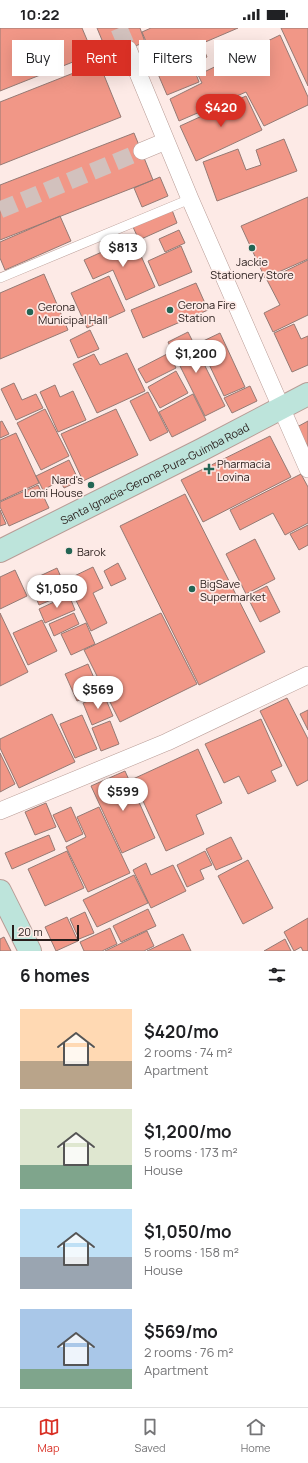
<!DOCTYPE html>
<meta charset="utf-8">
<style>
:root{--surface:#fff;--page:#f6f6f6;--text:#202124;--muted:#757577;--line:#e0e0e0;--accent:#d93025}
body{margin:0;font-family:Manrope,sans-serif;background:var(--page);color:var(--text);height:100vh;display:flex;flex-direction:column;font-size:15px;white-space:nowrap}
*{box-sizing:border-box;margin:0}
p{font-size:13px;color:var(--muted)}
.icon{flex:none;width:22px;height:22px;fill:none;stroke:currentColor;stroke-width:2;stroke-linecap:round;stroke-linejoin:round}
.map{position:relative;height:923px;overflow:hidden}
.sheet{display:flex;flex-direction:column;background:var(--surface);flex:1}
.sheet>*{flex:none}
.hud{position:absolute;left:12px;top:12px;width:284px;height:36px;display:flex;gap:8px}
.scale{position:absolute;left:12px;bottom:10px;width:67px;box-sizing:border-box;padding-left:4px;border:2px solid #281d1b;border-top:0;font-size:11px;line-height:14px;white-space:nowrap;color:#281d1b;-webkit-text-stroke:3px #fdeae6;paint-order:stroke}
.price{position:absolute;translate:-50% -34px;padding:0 9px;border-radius:14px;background:#fff;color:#222;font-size:13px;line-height:26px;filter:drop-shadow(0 1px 2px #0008)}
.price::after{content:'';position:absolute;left:50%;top:24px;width:12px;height:9px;margin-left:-6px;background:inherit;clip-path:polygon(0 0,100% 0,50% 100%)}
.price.selected{background:var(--accent);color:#fff}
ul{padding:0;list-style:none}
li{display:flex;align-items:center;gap:12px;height:100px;padding:0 20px}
li span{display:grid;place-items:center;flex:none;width:112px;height:80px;border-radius:0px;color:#555}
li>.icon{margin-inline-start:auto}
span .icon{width:48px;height:48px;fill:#fffc;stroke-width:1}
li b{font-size:17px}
h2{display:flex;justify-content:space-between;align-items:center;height:48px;padding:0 20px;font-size:17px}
.pill{padding:0 14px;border-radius:0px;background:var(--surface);box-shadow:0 4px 16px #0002;font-size:14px;line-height:36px}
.pill.selected{background:var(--accent);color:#fff}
.status{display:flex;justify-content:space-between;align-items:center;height:28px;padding:0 20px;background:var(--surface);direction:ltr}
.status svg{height:11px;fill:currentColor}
.dock{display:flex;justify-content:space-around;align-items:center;height:56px;border-top:1px solid var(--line);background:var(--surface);font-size:11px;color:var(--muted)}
.dock a{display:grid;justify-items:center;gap:2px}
.dock .selected{color:var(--accent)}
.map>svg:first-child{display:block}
.building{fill:#f19787;stroke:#957a74}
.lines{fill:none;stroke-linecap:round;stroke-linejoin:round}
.street-tunnel{stroke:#d2c1bd;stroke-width:17;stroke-dasharray:17 8;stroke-linecap:butt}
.lane-casing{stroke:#b89c96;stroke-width:10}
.street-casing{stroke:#b89c96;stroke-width:18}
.secondary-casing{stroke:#b89c96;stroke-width:24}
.lane{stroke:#fff;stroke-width:9}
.street{stroke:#fff;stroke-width:17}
.secondary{stroke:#bde4db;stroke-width:22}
.poi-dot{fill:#236554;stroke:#fdeae6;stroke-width:1.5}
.labels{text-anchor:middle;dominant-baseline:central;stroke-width:3.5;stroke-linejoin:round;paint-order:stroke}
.poi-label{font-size:11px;fill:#281d1b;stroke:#fdeae6;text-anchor:start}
.street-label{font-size:11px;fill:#281d1b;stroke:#fdeae6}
</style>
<div class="status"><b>10:22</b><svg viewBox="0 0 49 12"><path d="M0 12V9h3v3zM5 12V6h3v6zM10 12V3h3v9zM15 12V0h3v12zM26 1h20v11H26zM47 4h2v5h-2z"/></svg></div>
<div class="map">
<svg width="308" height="923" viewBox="0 0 308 923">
<rect width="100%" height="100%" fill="#fdeae6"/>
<!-- building -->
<path class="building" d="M0 0H82L93 26 0 63Z
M97 0H140L145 14 109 29Z
M151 0H238L189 21 187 15 153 30 142 4Z
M281 0H308V58Z
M280 7 308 69V77L264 98 246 64 179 93 170 71 202 55 198 47Z
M186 17 189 23 202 17 207 29 200 32 204 43 196 46 199 54 167 67 152 32Z
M99 35 121 89 0 137V74Z
M246 68 262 102 196 133 180 98Z
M134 105 153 152 0 212V157Z
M284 111 297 143 217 173 203 134 238 121 246 142 261 137 256 122Z
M160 149 168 168 142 179 134 160Z
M308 169V231L265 250 241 198Z
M172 182 177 195 139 212 133 199Z
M60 188 71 213 5 242 0 230V214Z
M179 202 185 215 165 224 159 211Z
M133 210 155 259 126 272 113 242 93 251 84 232Z
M181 218 192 244 159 258 148 233Z
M308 232V287L273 304 264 285 280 277 267 252Z
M44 246 68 302 0 331V265Z
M109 248 125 283 87 300 71 265Z
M196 255 208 282 143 310 131 282Z
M294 296 301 311 308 308V337L292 344 274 305Z
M90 302 99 321 78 330 70 312Z
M188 304 225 378 205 388 168 314Z
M220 305 245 359 224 368 199 315Z
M127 325 145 363 97 385 73 336 94 326 100 337Z
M169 325 176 340 146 355 138 341Z
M176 343 188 365 160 380 148 359Z
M14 355 22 372 36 366 43 380 16 392 1 361Z
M55 357 60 369 73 363 86 392 58 404 40 364Z
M250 358 257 373 232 385 224 370Z
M148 364 168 404 150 413 130 373Z
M193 366 206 392 172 409 159 384Z
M45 381 69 428 41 442 17 395Z
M116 381 138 427 83 453 61 406Z
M2 393 9 406 0 410V394Z
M308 393V419L297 399Z
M16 405 39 455 0 473V412Z
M270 408 291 449 203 494 181 452Z
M69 432 79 453 64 460 60 453 43 462 36 448Z
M301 446 308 459V495L285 507 273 485 240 502 230 482Z
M38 457 49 480 9 498 0 479V474Z
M185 466 265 624 199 657 120 498Z
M0 482 6 496 0 498Z
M308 497V517L299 522 290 506Z
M255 511 275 551 246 566 226 526Z
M118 535 126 551 111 558 104 543Z
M93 539 103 560 93 565 107 595 91 603 66 552Z
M57 540 68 565 39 577 29 553Z
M15 542 27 568 0 581V549Z
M267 558 280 584 260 594 247 568Z
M69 567 75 582 45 595 39 581Z
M0 585 28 644 0 658Z
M74 585 79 596 54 608 49 596Z
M161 585 197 656 120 694 84 622Z
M42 592 57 623 28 637 13 605Z
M86 595 95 616 71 627 61 606Z
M88 636 100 664 77 673 65 646Z
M104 667 113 688 92 697 83 675Z
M287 670 308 711V752L297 758 260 683Z
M308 682V702L300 686Z
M52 686 75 734 19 760 0 720V711Z
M82 687 97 721 75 730 60 696Z
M261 691 282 738 271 743 276 753 248 766 239 748 224 755 205 716Z
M110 693 119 716 101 723 92 700Z
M198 721 222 775 196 787 204 806 166 823 133 751Z
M0 725 15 756 0 764Z
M125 743 155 810 122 825 91 758Z
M46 775 56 799 35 807 25 784Z
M71 779 83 806 66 814 53 787Z
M99 779 130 845 88 864 66 819 86 809 77 789Z
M49 807 55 822 12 841 5 825Z
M231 809 242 831 216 842 206 821Z
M67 823 84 860 45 878 28 841Z
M205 823 212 837 200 842 204 851 187 859 177 837Z
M248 832 273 880 243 896 218 848Z
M146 835 151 847 173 837 186 863 151 880 133 842Z
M134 847 148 875 97 899 83 872Z
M148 881 156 898 121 914 113 898Z
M85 884 94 905 79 911 70 891Z
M67 889 78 913 56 923 45 899Z
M308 890V923H303L301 919 294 923 284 904Z
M110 900 117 916 102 923H84L80 914Z
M147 903 154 918 144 923H105Z
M183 906 191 923H147Z
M4 909 11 923H0V911Z
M285 911 291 923H264Z"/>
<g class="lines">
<!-- street-tunnel -->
<path class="street-tunnel" d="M119 0 128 21
M0 182 142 123"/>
<!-- lane casing -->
<g class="lane-casing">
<path id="lane" d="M0 250 190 171"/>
</g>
<!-- street casing -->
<g class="street-casing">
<path id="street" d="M128 21 190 171 308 441
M142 123 166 113
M0 783 167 714 308 647"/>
</g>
<!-- secondary casing -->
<g class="secondary-casing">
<g id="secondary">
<path id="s1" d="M0 523 201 422 308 366"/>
<path d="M0 863 30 923"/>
</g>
</g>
<!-- lane -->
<use href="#lane" class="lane"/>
<!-- street -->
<use href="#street" class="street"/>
<!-- secondary -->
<use href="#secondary" class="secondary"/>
</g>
<!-- markers -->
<g class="poi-dot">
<circle cx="252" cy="220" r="4"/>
<circle cx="170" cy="282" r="4"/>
<circle cx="30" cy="284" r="4"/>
<path d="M207 435h4v4h4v4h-4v4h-4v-4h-4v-4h4z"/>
<circle cx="91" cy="457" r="4"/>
<circle cx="69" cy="523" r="4"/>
<circle cx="192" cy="561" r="4"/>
</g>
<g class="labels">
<!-- poi labels -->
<g class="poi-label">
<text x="252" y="233" text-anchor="middle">Jackie<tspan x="252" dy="13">Stationery Store</tspan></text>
<text x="178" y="276">Gerona Fire<tspan x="178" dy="13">Station</tspan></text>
<text x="38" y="278">Gerona<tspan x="38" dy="13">Municipal Hall</tspan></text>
<text x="217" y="435">Pharmacia<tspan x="217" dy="13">Lovina</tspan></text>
<text x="83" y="451" text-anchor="end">Nard's<tspan x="83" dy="13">Lomi House</tspan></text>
<text x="77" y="523">Barok</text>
<text x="200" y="555">BigSave<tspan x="200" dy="13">Supermarket</tspan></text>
</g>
<!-- street labels -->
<g class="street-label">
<text stroke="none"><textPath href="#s1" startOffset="173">Santa Ignacia-Gerona-Pura-Guimba Road</textPath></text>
</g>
</g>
</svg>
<div class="scale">20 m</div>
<b class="price selected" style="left:221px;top:100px">$420</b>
<b class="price" style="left:123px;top:240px">$813</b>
<b class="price" style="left:196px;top:346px">$1,200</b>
<b class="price" style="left:57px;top:581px">$1,050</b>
<b class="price" style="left:98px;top:682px">$569</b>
<b class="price" style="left:123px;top:784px">$599</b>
<div class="hud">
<a class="pill">Buy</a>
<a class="pill selected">Rent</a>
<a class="pill">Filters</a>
<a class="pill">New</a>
</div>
</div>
<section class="sheet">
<h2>6 homes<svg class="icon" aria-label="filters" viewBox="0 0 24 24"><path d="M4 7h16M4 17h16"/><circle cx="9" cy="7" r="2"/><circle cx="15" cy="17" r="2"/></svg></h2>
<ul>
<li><span style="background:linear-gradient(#ffd9b3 65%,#b9a48a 0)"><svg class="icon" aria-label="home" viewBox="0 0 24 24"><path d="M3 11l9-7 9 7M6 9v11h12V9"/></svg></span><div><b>$420/mo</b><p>2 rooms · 74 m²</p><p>Apartment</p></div></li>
<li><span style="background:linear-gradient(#dfe7d0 70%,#7fa58c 0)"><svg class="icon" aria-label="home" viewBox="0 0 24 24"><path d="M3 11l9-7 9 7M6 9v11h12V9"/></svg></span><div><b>$1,200/mo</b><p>5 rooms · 173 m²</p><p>House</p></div></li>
<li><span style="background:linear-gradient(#bfe0f5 60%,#9aa5b1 0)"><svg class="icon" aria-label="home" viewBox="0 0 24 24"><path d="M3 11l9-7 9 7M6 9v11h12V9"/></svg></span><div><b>$1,050/mo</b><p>5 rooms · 158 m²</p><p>House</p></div></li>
<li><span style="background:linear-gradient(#a9c7e8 75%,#7fa58c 0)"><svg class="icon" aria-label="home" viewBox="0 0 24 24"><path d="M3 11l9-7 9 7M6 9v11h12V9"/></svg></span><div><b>$569/mo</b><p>2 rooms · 76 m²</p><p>Apartment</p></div></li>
</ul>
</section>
<nav class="dock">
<a class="selected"><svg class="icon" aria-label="map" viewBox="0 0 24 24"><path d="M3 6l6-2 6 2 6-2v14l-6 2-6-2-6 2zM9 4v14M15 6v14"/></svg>Map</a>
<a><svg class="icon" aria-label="saved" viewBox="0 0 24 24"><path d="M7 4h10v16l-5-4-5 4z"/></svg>Saved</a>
<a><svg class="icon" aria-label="home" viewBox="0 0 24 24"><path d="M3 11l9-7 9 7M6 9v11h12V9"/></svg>Home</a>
</nav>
